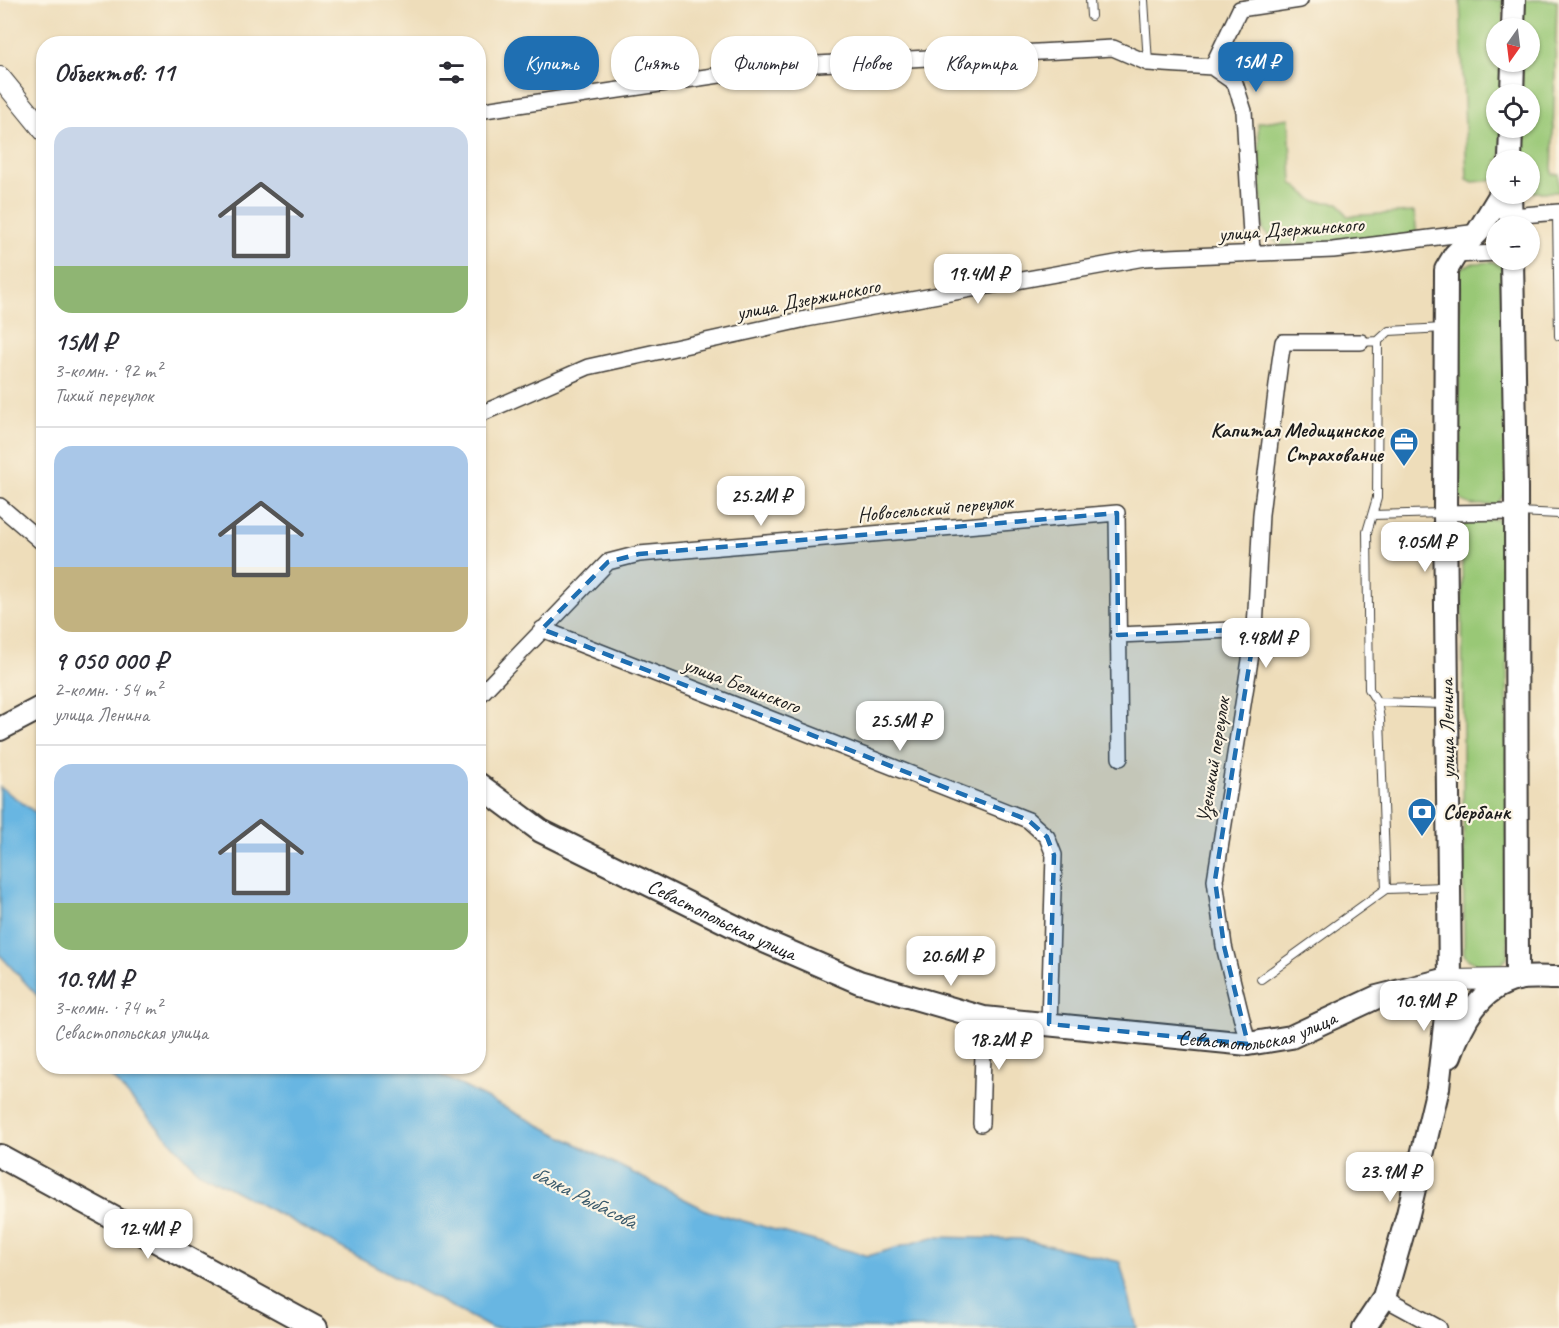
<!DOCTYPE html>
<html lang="ru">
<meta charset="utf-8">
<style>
:root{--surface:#fff;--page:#f2f2f3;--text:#2b2b33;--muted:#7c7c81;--line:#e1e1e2;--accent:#1f6fb2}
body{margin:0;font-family:Caveat,sans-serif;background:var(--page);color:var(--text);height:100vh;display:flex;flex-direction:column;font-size:22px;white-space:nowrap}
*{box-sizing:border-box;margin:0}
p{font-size:20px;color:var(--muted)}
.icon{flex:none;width:33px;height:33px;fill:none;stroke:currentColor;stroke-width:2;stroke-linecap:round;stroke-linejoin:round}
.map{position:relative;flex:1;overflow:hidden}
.sheet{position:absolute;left:36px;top:36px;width:450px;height:1038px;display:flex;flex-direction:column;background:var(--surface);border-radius:24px;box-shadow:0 2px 4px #0004}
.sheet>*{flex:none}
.top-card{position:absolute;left:504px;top:36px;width:570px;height:54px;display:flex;gap:12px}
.needle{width:39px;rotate:194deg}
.buttons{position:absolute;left:1486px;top:18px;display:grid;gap:12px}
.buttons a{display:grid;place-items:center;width:54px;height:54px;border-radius:50%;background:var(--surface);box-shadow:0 2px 4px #0004;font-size:30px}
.price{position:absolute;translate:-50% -51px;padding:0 14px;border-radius:12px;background:#fff;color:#222;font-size:20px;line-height:39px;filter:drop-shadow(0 2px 3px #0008)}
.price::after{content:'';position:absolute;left:50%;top:36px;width:18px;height:14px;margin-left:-9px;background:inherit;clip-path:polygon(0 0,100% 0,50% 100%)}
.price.on{background:var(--accent);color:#fff}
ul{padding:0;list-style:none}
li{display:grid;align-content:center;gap:12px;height:318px;padding:0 18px}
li+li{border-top:2px solid var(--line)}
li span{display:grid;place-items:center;height:186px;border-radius:18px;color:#555}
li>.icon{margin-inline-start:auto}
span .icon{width:108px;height:108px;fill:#fffc;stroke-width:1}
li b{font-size:26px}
h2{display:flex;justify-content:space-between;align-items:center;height:72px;padding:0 18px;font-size:26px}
.chip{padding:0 21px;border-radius:24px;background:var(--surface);box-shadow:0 2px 4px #0004;font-size:21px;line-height:54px}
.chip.on{background:var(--accent);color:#fff}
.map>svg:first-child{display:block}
.green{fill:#99c876;stroke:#5a7249;stroke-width:1.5}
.water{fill:#68b6e2;stroke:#42697f;stroke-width:1.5}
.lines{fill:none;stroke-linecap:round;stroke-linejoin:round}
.service-casing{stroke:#3c3934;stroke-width:10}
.minor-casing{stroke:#3c3934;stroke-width:18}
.tertiary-casing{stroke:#3c3934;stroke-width:22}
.secondary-casing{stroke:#3c3934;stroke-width:26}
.service{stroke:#fff;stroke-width:8}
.minor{stroke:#fff;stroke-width:15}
.tertiary{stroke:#fff;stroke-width:20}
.secondary{stroke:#fff;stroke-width:22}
.marked{fill:#1f6fb2;fill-opacity:0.2;stroke:#1f6fb2;stroke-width:4.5;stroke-dasharray:12 8;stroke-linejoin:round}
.labels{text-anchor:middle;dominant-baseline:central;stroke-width:4.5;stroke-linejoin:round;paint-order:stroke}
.street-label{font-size:21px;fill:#1c1c1c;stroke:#fcf5e5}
.poi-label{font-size:21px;font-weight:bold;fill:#1c1c1c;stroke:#fcf5e5;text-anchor:end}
.water-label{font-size:22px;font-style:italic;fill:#3a5a6b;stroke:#fcf5e5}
</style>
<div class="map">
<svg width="1559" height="1328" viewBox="0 0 1559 1328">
<rect width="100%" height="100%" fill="#fcf5e5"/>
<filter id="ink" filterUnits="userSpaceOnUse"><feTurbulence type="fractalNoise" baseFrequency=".0167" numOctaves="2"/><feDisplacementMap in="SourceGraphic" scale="12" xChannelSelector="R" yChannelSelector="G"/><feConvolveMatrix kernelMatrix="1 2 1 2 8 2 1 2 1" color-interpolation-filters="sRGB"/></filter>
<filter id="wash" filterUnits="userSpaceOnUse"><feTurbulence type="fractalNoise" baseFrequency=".008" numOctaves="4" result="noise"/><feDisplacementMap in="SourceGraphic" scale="24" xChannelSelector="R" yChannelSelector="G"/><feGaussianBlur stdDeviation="1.35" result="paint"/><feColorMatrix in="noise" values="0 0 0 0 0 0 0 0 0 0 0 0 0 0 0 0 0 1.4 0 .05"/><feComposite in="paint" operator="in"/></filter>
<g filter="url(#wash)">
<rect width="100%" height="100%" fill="#eeddba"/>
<!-- green -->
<path class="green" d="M1460 0H1503V28H1497V62H1502V94H1497V128H1502L1501 160H1497L1496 180 1473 182 1467 179Z
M1521 0H1557L1552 174H1559V192H1530V160H1522V128H1530V94H1522V62H1530V28H1521Z
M1289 118 1292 183 1314 201 1339 203 1347 216 1414 212 1417 234 1281 246 1263 230 1258 123Z
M1494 262 1503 267 1506 493 1496 505H1472L1462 501 1459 494V274L1461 268 1473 263Z
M1496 519 1503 521 1507 529 1508 956 1501 964C1485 965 1473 968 1464 954L1462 527 1470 520Z"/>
<!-- water -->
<path class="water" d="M0 787 43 818V1002L0 955Z
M102 1067H425L708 1211 868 1256 933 1237 1021 1239 1120 1262 1137 1328H491L198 1171Z"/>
</g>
<g filter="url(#ink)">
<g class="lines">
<!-- service casing -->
<g class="service-casing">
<path id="service" d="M1090 0 1091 16
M1144 0 1148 63
M1557 213 1559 336
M1378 341 1389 331 1444 328
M1361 342 1378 341 1377 498 1367 532 1369 689 1377 702 1380 719 1386 889 1446 887
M1519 512 1559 514
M1372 515 1443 513
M1377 702 1445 704
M1261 979 1386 889"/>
</g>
<!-- minor casing -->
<g class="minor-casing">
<path id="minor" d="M1212 67 1240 9 1300 0
M478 111 780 66 1113 48 1148 63 1212 67 1235 83 1244 111 1252 253
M1511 216 1559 212
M1455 255 1497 253
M478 415 588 367 806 319 1144 258 1333 250 1478 232
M0 506 44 544
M1445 513 1516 512
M542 629 1028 820 1047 837 1054 855 1049 1024
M1118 635 1255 629
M478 697 608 562 639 554 1117 513 1120 758
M1248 1044 1224 946 1215 880 1255 629 1261 514 1280 361 1283 342H1361
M981 1124 984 1018
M1384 1298 1439 1328"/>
</g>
<!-- tertiary casing -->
<g class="tertiary-casing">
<path id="tertiary" d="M0 77 44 131
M1450 980 1513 979"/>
</g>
<!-- secondary casing -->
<g class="secondary-casing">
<g id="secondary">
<path d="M1513 28 1514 0"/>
<path d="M1512 94 1513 62"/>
<path d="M1510 160 1511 128"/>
<path d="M1510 194 1511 226"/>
<path d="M1512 260 1516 488 1517 979"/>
<path d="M0 729 44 706"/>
<path id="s1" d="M478 784 541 831 764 941 859 982 984 1018 1248 1044 1291 1037 1377 997 1440 981 1450 980"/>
<path d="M1450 1056C1462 1022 1479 988 1517 979 1530 976 1546 978 1559 978"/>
<path d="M0 1156 316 1328"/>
<path d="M1364 1328 1384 1298 1408 1214 1438 1088 1450 980 1445 513 1446 270 1455 255 1478 232 1501 194"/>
</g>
</g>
<!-- service -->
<use href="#service" class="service"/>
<!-- minor -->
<use href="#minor" class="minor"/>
<!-- tertiary -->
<use href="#tertiary" class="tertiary"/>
<!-- secondary -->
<use href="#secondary" class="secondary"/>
</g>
</g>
<!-- marked area -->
<path class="marked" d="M1117 513 1118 635 1255 629 1215 880 1224 946 1248 1044 1049 1024 1054 855 1047 837 1028 820 542 629 608 562 639 554Z"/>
<!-- icons -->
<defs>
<g id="office-pin" transform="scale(1.5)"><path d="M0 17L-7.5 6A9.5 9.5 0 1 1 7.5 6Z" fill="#1f6fb2" stroke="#fcf5e5"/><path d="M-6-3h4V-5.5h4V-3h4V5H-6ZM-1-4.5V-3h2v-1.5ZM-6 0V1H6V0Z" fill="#fff"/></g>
<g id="bank-pin" transform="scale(1.5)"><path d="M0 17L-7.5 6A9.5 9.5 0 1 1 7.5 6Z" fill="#1f6fb2" stroke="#fcf5e5"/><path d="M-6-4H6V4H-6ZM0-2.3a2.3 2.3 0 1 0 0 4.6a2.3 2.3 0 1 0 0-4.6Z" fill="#fff"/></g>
</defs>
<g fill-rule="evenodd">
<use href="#office-pin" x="1404" y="442"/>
<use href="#bank-pin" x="1422" y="812"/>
</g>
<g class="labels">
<!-- street labels -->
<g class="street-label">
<text transform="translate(1291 229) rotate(-4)">улица Дзержинского</text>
<text transform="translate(808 299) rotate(-11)">улица Дзержинского</text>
<text transform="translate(935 508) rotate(-5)">Новосельский переулок</text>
<text transform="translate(742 685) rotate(21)">улица Белинского</text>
<text transform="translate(1447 729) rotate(-91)">улица Ленина</text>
<text transform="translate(1213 760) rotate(-81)">Узенький переулок</text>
<text stroke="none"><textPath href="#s1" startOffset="280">Севастопольская улица</textPath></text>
<text stroke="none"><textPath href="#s1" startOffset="837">Севастопольская улица</textPath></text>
</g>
<!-- poi labels -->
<g class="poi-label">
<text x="1383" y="430">Капитал Медицинское<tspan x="1383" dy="24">Страхование</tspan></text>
<text x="1443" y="812" text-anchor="start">Сбербанк</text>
</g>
<!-- water labels -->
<g class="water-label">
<text transform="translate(584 1197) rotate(27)">балка Рыбасова</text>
</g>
</g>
</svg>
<div class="buttons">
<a><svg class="needle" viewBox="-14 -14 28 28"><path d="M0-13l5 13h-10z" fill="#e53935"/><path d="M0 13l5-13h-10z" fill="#7c7c81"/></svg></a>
<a><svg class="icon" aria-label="locate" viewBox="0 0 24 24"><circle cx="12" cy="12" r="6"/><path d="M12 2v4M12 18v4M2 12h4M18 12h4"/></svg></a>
<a>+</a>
<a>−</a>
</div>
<b class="price on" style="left:1256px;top:93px">15M ₽</b>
<b class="price" style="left:978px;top:305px">19.4M ₽</b>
<b class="price" style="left:761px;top:527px">25.2M ₽</b>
<b class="price" style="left:1425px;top:573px">9.05M ₽</b>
<b class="price" style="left:1266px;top:669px">9.48M ₽</b>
<b class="price" style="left:900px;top:752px">25.5M ₽</b>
<b class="price" style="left:951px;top:987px">20.6M ₽</b>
<b class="price" style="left:1424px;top:1032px">10.9M ₽</b>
<b class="price" style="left:999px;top:1071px">18.2M ₽</b>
<b class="price" style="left:1390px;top:1203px">23.9M ₽</b>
<b class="price" style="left:148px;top:1260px">12.4M ₽</b>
<div class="top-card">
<a class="chip on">Купить</a>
<a class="chip">Снять</a>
<a class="chip">Фильтры</a>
<a class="chip">Новое</a>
<a class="chip">Квартира</a>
</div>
<section class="sheet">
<h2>Объектов: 11<svg class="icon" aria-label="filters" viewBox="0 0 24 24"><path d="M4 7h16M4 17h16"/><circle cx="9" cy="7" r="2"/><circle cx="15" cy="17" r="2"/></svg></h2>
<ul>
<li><span style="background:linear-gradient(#c9d6e8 75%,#8fb573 0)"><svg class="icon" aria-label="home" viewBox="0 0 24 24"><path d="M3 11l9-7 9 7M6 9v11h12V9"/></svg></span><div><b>15M ₽</b><p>3-комн. · 92 m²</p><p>Тихий переулок</p></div></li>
<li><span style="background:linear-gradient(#a9c7e8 65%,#c2b280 0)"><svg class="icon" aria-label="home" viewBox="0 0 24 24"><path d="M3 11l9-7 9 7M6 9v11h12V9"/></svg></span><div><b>9 050 000 ₽</b><p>2-комн. · 54 m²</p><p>улица Ленина</p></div></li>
<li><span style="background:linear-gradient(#a9c7e8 75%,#8fb573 0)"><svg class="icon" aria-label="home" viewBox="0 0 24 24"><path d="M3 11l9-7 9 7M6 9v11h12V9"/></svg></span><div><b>10.9M ₽</b><p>3-комн. · 74 m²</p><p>Севастопольская улица</p></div></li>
</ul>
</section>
</div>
